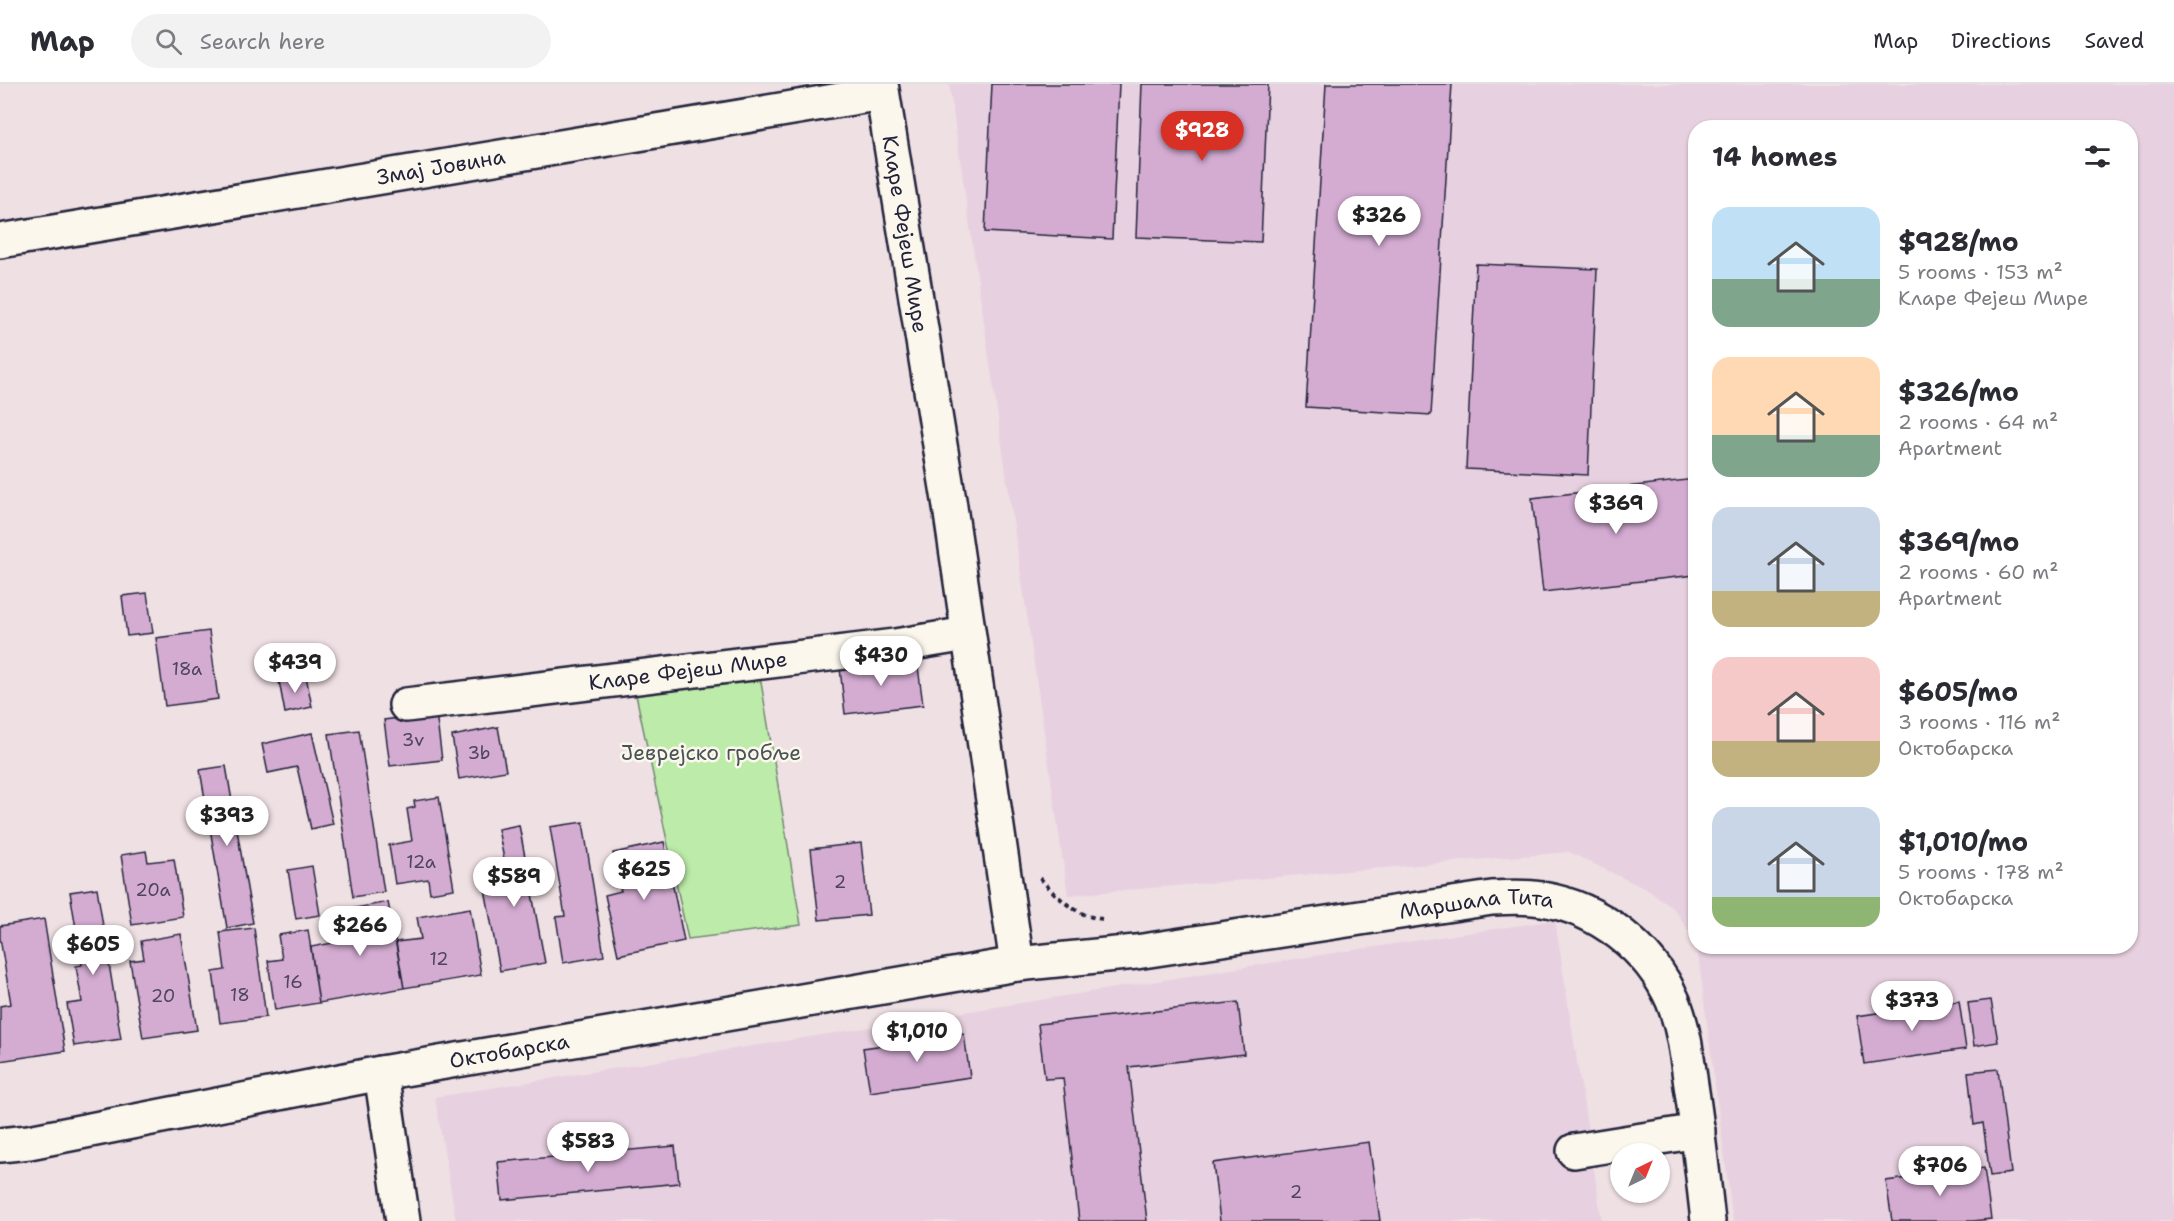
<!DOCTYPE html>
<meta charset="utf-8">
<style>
:root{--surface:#fff;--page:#f2f2f3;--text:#2b2b33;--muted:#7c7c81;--line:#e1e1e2;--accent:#d93025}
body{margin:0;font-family:"Shantell Sans",sans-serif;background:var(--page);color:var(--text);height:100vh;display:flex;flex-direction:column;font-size:22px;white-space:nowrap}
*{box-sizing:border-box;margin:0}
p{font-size:20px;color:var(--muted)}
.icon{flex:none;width:33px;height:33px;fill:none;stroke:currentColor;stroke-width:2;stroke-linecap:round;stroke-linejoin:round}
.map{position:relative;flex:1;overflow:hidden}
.sheet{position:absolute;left:1688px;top:36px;width:450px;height:834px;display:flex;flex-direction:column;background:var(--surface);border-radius:24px;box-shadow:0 2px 4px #0004}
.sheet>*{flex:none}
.needle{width:39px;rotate:43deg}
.controls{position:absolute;left:1610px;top:1059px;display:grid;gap:12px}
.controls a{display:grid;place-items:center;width:60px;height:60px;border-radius:50%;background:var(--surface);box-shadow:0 2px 4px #0004;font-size:30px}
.price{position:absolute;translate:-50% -51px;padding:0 14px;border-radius:21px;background:#fff;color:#222;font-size:20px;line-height:39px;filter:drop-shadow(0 2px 3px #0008)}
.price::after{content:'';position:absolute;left:50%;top:36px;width:18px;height:14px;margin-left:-9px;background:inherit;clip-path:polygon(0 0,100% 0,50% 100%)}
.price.current{background:var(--accent);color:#fff}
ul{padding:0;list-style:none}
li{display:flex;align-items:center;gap:18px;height:150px;padding:0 24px}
li span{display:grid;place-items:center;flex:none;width:168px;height:120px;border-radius:18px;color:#555}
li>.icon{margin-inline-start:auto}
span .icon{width:72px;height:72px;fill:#fffc;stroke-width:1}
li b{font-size:26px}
h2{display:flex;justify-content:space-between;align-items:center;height:72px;padding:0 24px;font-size:26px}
header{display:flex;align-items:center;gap:36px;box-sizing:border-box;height:84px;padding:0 30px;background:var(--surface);border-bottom:2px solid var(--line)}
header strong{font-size:28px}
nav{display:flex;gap:33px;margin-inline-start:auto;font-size:21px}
.search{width:420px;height:54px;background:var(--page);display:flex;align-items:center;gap:15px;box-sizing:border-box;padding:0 21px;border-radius:33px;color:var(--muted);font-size:22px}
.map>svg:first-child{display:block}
.built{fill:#e7d0df}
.green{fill:#bdeba9;stroke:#708672;stroke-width:1.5}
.building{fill:#d4acd2;stroke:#22223b;stroke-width:1.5}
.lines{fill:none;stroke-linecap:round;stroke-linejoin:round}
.minor-casing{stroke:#22223b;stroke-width:38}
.major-casing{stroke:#22223b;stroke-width:38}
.path{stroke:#22223b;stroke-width:4;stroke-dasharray:4.5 4.5;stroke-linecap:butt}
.minor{stroke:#fbf7ec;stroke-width:33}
.major{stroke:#fbf7ec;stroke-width:33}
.labels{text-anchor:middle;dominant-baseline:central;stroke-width:5;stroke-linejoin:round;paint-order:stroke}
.number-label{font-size:18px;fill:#4e4461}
.street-label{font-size:21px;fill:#22223b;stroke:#fbf7ec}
.park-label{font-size:21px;fill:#495456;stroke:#fbf7ec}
</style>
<header>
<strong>Map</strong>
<div class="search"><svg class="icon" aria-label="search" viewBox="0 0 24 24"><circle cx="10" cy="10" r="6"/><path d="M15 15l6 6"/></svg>Search here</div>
<nav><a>Map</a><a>Directions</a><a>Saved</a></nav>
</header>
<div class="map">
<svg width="2174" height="1137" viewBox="0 0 2174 1137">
<rect width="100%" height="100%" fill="#efe0e4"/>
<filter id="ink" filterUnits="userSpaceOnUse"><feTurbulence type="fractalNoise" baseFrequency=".0167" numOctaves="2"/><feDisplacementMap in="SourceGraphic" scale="12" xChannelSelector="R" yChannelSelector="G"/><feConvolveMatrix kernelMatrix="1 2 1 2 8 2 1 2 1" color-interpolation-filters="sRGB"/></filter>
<g filter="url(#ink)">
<!-- built -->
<path class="built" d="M949 0H2174V1137H1733L1697 863 2130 862V44H1695V856L1674 825 1648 806 1569 768 1068 811Z
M1555 836 1602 1137H456L435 1013 1314 872Z"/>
<!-- green -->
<path class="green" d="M760 592 801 841 688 855 636 611Z"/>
<!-- building -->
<path class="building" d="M992 0H1119L1112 155 985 148Z
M1142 0H1268L1261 158 1136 153Z
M1326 0H1452L1431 331 1306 323Z
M1476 180 1597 185 1588 391 1466 385Z
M1695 395V491L1543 508 1532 414Z
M147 509 153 549 127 552 122 512Z
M209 547 218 615 165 622 156 554Z
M917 575 923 621 845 630 840 584Z
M306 592 312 623 285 629 279 597Z
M436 629 442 676 390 682 384 636Z
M498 643 506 687 459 695 452 652Z
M359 646 384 808 353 813 329 650Z
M312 649 333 740 311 745 297 683 268 689 262 660Z
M226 682 253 839 227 844 200 686Z
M439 713 454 805 430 809 428 795 395 800 389 761 412 757 407 725 415 723 414 717Z
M583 738 604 872 563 879 556 833 565 832 550 743Z
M519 741 545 879 500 887 483 794 507 790 498 745Z
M664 758 684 857 618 871 605 811 621 807 613 769Z
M861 759 869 831 819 836 811 765Z
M146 767 148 778 174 775 183 833 132 841 121 771Z
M312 782 320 831 296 835 288 786Z
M97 804 121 955 74 962 67 920 82 918 76 882 82 881 70 808Z
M388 818 404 904 319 919 311 863 349 856 344 826Z
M470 824 481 891 404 904 396 858 421 855 417 833Z
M44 835 65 967 0 977V922L11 920 0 854V842Z
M254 844 266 933 220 939 213 888 225 886 220 848Z
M308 846 319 919 275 926 268 877 282 875 278 851Z
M181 850 197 946 143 954 130 877 144 875 141 857Z
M1991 916 1998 958 1974 962 1968 919Z
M1959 917 1966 965 1864 980 1857 932Z
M1238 918 1244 970 1129 983 1147 1137H1079L1063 994 1045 995 1038 940Z
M964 950 970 993 870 1008 863 964Z
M1998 985 2011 1089 1990 1092 1983 1039 1974 1041 1968 988Z
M1369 1058 1380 1137H1220L1213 1079Z
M675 1062 679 1099 502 1116 498 1078Z
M1984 1084 1991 1135 1973 1137H1892L1886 1097Z"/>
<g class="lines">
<!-- minor casing -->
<g class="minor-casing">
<g id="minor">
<path id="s1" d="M0 157 882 9"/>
<path id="s2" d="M406 621 895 562 967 550"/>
<path id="s3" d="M1017 880 1136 868 1492 814C1508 813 1525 812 1542 815 1598 824 1650 864 1673 917 1684 944 1687 973 1691 1001 1698 1046 1703 1092 1708 1137"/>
<path d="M381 989 403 1137"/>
<path d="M1574 1067 1698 1047"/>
</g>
</g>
<!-- major casing -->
<g class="major-casing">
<g id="major">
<path id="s4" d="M0 1061 29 1058 381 989 1017 880 949 416 881 0"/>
</g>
</g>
<!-- path -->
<path class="path" d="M1040 794C1057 813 1076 832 1102 835"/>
<!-- minor -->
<use href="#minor" class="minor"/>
<!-- major -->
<use href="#major" class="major"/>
</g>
</g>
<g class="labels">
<!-- number labels -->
<g class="number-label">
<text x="187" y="585">18a</text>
<text x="413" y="656">3v</text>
<text x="479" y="669">3b</text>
<text x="421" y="778">12a</text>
<text x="840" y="798">2</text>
<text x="153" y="806">20a</text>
<text x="439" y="875">12</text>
<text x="293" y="898">16</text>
<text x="240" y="911">18</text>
<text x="163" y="912">20</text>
<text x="1296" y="1108">2</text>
</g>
<!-- street labels -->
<g class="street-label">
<text stroke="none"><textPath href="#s1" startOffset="447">Змај Јовина</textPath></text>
<text transform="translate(905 150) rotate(81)">Кларе Фејеш Мире</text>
<text stroke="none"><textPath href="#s2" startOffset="284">Кларе Фејеш Мире</textPath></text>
<text stroke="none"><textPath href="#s3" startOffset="464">Маршала Тита</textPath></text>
<text stroke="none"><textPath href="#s4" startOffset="518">Октобарска</textPath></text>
</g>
<!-- park labels -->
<g class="park-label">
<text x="711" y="669">Јеврејско гробље</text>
</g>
</g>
</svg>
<div class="controls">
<a><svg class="needle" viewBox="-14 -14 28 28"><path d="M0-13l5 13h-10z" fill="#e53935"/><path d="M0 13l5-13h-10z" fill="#7c7c81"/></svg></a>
</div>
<b class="price current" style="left:1202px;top:78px">$928</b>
<b class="price" style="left:1379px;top:163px">$326</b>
<b class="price" style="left:1616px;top:451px">$369</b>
<b class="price" style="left:881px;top:603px">$430</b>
<b class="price" style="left:295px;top:610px">$439</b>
<b class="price" style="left:227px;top:763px">$393</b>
<b class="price" style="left:644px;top:817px">$625</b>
<b class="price" style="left:514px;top:824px">$589</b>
<b class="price" style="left:360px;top:873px">$266</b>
<b class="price" style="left:93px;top:892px">$605</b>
<b class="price" style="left:1912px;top:948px">$373</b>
<b class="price" style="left:917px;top:979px">$1,010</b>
<b class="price" style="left:588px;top:1089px">$583</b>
<b class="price" style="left:1940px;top:1113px">$706</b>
<section class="sheet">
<h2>14 homes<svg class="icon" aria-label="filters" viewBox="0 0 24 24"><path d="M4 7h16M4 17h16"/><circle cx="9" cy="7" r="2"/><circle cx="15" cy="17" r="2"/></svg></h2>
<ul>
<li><span style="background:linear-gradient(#bfe0f5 60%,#7fa58c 0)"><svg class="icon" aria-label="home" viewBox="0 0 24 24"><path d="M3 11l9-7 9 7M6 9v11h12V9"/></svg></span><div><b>$928/mo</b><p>5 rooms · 153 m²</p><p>Кларе Фејеш Мире</p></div></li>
<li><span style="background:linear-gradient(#ffd9b3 65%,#7fa58c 0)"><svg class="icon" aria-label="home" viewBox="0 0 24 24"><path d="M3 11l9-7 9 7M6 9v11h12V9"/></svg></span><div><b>$326/mo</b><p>2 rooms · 64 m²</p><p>Apartment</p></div></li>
<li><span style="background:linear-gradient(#c9d6e8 70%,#c2b280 0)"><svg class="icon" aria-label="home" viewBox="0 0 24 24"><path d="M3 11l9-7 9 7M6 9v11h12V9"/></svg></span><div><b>$369/mo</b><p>2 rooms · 60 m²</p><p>Apartment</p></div></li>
<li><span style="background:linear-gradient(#f6c9c9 70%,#c2b280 0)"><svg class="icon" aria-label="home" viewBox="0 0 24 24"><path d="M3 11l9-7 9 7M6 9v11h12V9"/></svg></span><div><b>$605/mo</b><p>3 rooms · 116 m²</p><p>Октобарска</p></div></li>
<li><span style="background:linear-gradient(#c9d6e8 75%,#8fb573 0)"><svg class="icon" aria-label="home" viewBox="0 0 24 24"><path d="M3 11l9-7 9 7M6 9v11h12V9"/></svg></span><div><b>$1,010/mo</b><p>5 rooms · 178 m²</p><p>Октобарска</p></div></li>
</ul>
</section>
</div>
